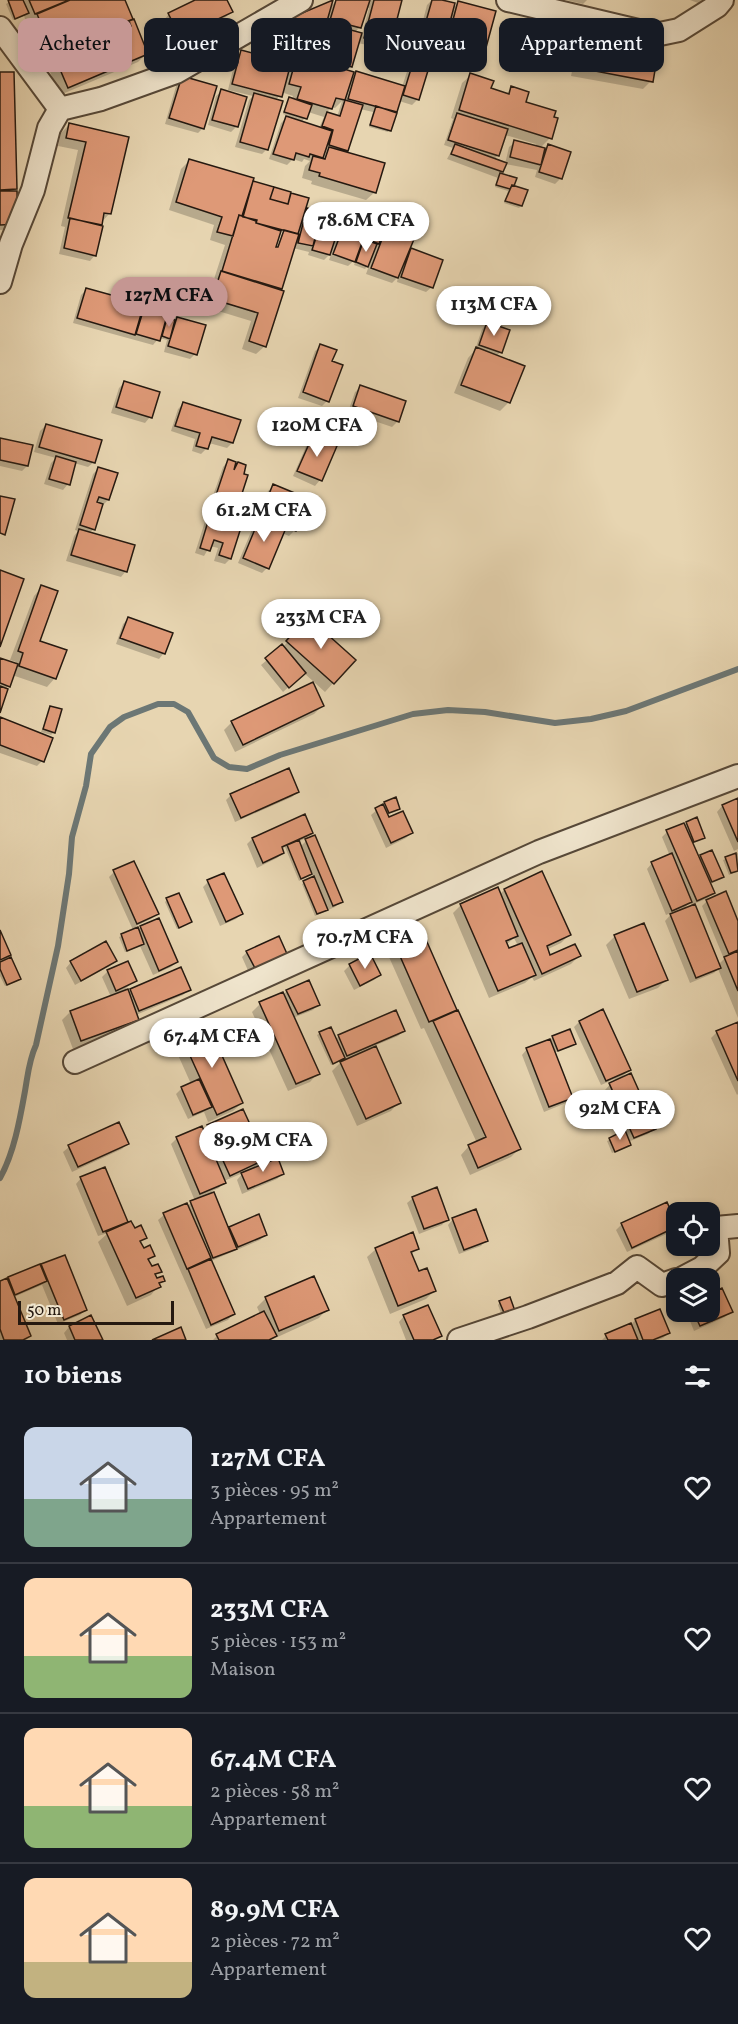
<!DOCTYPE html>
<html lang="fr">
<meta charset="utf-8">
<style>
:root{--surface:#171b24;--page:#20242c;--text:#f1f3f6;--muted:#9ea1a6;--line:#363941;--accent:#c59692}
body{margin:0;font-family:Vollkorn,serif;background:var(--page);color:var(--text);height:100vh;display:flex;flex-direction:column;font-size:22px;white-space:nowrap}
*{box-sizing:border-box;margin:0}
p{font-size:20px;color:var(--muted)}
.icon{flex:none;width:33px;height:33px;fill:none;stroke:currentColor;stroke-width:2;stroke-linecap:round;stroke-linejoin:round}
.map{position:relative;height:1340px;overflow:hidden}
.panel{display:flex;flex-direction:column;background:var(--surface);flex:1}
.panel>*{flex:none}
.banner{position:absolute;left:18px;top:18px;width:702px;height:54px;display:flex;gap:12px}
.controls{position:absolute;left:666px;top:1202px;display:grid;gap:12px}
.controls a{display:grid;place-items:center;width:54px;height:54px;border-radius:12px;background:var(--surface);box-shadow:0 3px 9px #0003;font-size:30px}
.scale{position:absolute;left:18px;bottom:15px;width:156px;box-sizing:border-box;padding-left:6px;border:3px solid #251910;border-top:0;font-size:16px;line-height:21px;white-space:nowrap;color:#251910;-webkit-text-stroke:4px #efe4cc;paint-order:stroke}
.price{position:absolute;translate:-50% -51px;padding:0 14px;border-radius:21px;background:#fff;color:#222;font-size:20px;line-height:39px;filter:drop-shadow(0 2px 3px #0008)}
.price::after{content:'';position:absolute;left:50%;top:36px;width:18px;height:14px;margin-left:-9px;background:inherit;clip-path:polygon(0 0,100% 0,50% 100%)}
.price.selected{background:var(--accent);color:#111}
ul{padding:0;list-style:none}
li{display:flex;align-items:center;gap:18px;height:150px;padding:0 24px}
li+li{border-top:2px solid var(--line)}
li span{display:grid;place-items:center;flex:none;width:168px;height:120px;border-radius:12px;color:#555}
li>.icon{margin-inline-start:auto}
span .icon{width:72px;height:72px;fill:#fffc;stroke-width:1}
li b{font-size:26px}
h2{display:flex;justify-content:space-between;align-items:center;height:72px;padding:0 24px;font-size:26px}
.chip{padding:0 21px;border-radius:12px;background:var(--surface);box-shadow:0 3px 9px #0003;font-size:21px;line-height:54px}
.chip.selected{background:var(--accent);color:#111}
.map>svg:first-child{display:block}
.shadow{fill:#0003;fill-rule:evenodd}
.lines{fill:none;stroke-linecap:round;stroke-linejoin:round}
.stream{stroke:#6c7775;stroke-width:6}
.building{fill:#de9977;stroke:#251910;stroke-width:1.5}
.minor-casing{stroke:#564838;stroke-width:26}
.minor{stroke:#efe4cc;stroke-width:22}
</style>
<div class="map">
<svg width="738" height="1340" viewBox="0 0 738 1340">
<rect width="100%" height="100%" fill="#e7d5b1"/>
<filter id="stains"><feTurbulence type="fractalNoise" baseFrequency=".00333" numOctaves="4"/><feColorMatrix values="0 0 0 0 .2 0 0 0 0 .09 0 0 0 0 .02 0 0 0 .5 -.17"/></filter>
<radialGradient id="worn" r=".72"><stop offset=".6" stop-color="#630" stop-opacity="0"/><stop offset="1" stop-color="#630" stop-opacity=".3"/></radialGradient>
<!-- shadow -->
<path class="shadow" d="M12 0H123L146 54 138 62 60 95 28 21 26 22 24 16 13 20 6 4ZM84 14 94 37 90 39 82 15ZM73 28 79 44 74 46 68 30ZM120 28 122 31 117 34 115 30Z
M199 0H226L231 11 226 17 174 41 164 20 169 14Z
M337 0H401L393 30 387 36 384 35 382 41 376 47 358 43 351 66 346 71 350 80 357 73 402 87 413 53 418 48V99L412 105 399 101 388 132 369 127 373 112 360 109 347 150 344 152 375 192 366 200 311 184 312 181 302 178 305 166 310 161 304 159 302 162 293 159 287 165 269 159 281 123 288 116 283 114 287 101 289 99 292 100 293 96 281 92 276 101 267 149 262 154 235 147 249 100 253 96 228 90 236 57 241 52 266 58 267 56 256 52 261 37 270 28 330 7ZM366 7 369 8 362 35 354 33 360 27ZM325 25 329 26 322 33ZM342 101 337 117 326 113 332 107 335 108ZM308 112 324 117 319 128 302 122Z
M432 0H436L452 9 458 3 483 54 478 59 462 55 464 49 457 55 441 51 443 44 438 50 417 44 427 5Z
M566 0H587L583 4Z
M690 0H712L706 6Z
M586 34 651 81 643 89 571 76 578 42Z
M0 74 16 189 12 192 11 229 0 230Z
M471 75 489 89 506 94 512 88 550 138 540 148 545 149 548 146 561 178 555 184 535 177 537 170 505 164 509 147 515 142 535 147 536 144 505 135 498 155 494 160 502 172 499 174 515 179 512 187 521 206 519 208 504 203 508 191 495 187 498 178 447 159 453 148 444 145 453 119 451 118 462 83Z
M182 77 203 128 198 133 165 124 177 83Z
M222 91 237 126 231 132 208 125 216 96Z
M69 125 127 138 110 213 98 226 95 255 90 261 59 254 65 227 61 226 78 150 58 146 61 133Z
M189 161 274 189 288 198 292 195 302 215 308 209 317 226 322 220 332 244 342 234 360 241 371 216 384 228 390 223 408 249 441 260 432 287 426 292 397 282 398 277 392 283 366 274 370 263 365 269 354 265 357 258 348 266 329 260 332 252 324 260 308 255 309 252 293 248 265 346 256 354 242 349 251 321 205 307 225 245 210 240 214 225 169 210 181 169ZM280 229 285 230 279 249 274 248Z
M87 289 166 313 163 324 167 320 175 322 178 319 195 354 190 359 164 352 167 340 159 338 153 345 73 323 81 295Z
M487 324 501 352 495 357 509 402 500 411 454 393 468 358 475 350 482 329Z
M321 346 330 362 327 401 322 406 298 398 315 351Z
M124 383 150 417 145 423 111 413 119 388Z
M361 387 404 402 397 422 392 427 348 412 355 392Z
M183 404 232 443 227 448 209 443 207 448 201 454 192 451 195 439 171 431 178 409Z
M46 425 94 462 88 467 74 463 68 484 63 490 44 484 51 463 56 458 34 452 40 431Z
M313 437 320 480 315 486 293 476 308 442Z
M0 439 27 466 22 471 0 466Z
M228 461 234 468 238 464 236 508 231 513 230 559 225 564 214 561 218 548 210 546 204 556 195 553 208 512 213 508 209 507 223 467Z
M98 469 108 500 103 505 94 529 89 533 126 571 121 577 66 561 74 536 78 531 75 530 93 474Z
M274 486 307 500 294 531 289 536 282 533 267 568 262 573 238 563 268 491Z
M42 587 38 642 55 678 47 687 12 675 8 686 5 690 0 708V660L15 665 16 662 10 660 34 596Z
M128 619 164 653 159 659 116 644 123 624Z
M300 628 354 660 325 692 304 673 283 692 261 665 283 647Z
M323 705 314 714 235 752 224 730 232 722Z
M51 707 54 732 51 735 41 732Z
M0 719 42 761 37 766 0 753Z
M297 792 292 797 235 822 226 800 231 795Z
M738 800V849L734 851 717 812 722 806Z
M385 803 399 809 386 815 388 819 411 833 406 838 386 848 371 815Z
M696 819 703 837 691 843 698 859 701 856 720 879 709 883 713 892 708 898 694 904 718 965 724 959 702 906 707 901 738 925V1018L718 969 714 973 690 983 665 921 673 912 666 915 647 869 652 863 670 856 662 837 667 832ZM690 902 692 906 682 911Z
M312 833 306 838 298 842 300 847 306 841 341 901 335 907 315 916 302 884 314 878 312 873 299 881 285 847 281 849 283 853 277 858 257 868 247 844 252 839Z
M738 853V871L729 875 723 860Z
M114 872 157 914 151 919 136 926 137 930 142 926 177 962 171 967 153 975 140 946 125 952 119 937 133 930 109 877Z
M542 873 569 935 561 943 546 950 550 957 579 956 571 964 534 981 532 977 525 983 489 998 453 913 461 905 499 895 504 890ZM514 938 518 946 508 950 506 945Z
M208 882 241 914 236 919 220 926 203 887Z
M167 900 191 922 188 924 177 929 165 902Z
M643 925 666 980 658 988 629 999 606 945 615 936Z
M419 928 519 1149 511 1157 470 1175 461 1155 469 1146 477 1143 424 1028 421 1029 385 948 393 939Z
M0 933 10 955 2 963 17 981 5 986 0 976Z
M247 952 280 961 250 975 242 957Z
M115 961 110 966 75 985 66 968 71 962Z
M350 965 379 975 374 980 354 990 344 971Z
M108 971 135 981 126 988 128 993 131 990 189 989 183 995 136 1015 138 1019 129 1028 73 1049 62 1020 70 1012 111 997 102 977Z
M287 991 318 1004 313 1010 293 1018 318 1073 310 1082 288 1091 252 1012 260 1004 283 995Z
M603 1011 629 1070 619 1080 654 1128 648 1134 628 1142 629 1144 627 1147 612 1153 607 1141 624 1132 605 1090 615 1079 601 1085 574 1027 579 1022Z
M738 1023V1094L737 1095 711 1038 717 1032Z
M403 1031 398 1036 374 1046 399 1102 391 1111 357 1126 332 1071 344 1059 331 1065 317 1035 320 1033 335 1040 339 1036Z
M553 1037 574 1043 554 1053 571 1098 566 1103 544 1112 522 1055 527 1049 550 1040Z
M182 1038 242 1103 233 1111 208 1122 204 1112 188 1119 176 1094 182 1088 191 1084 174 1046Z
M119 1124 127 1144 122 1149 72 1172 63 1152 69 1147Z
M208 1127 264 1159 254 1169 282 1174 277 1179 242 1194 237 1180 243 1173 224 1181 219 1188 212 1191 228 1230 230 1228 266 1234 260 1240 211 1261 233 1314 228 1320 206 1329 158 1220 164 1215 187 1206 195 1201 171 1144 177 1138 203 1132Z
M81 1178 126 1221 121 1227 134 1230 145 1238 140 1243 143 1250 153 1256 148 1261 151 1268 160 1271 155 1276 156 1280H163L151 1295 127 1306 98 1242 108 1233 98 1236 76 1184Z
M413 1198 447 1219 442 1225 419 1234 407 1203Z
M666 1204 676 1226 671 1232 627 1252 616 1230 622 1224Z
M453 1219 486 1240 481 1246 459 1254 448 1225Z
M417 1248 411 1255 418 1273 434 1291 426 1299 390 1314 367 1257 376 1249Z
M64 1257 85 1310 80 1315 58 1324 42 1285 14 1297 30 1336 26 1340H0V1283Z
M313 1278 327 1309 319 1318 271 1340H213L217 1336 260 1314 257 1307 265 1299Z
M721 1290 731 1311 725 1317 694 1331 686 1311H710V1295Z
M500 1302 514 1311 502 1316 498 1305Z
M659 1311 669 1333 663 1338 658 1340H602L606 1336 631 1325 635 1320Z
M404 1316 440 1336 436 1340H406L399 1322Z
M90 1317 101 1340H67L64 1333 69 1327Z"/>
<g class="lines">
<!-- stream -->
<path class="stream" d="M0 1178C14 1153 20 1119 25 1091 28 1074 29 1060 36 1045L58 946 69 874 72 837 86 786 91 754 110 727 124 717 158 704H174L188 712 214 758 229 767 247 769 280 755 413 714 448 710 485 712 555 723 591 719 626 711 738 669"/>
</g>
<!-- building -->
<path class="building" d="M8 0H23L29 13 15 19Z
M29 0H69L35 14Z
M70 0H125L133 19 92 36 85 22 90 37 77 43 72 30H69L75 44 53 53 37 14Z
M195 0H227L233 12 180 37 168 13Z
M333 0 316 60 263 44 269 27Z
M336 0H370L361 28 330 20Z
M374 0H402L394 31 387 29 383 42 364 38Z
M432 0H442L455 3 444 45 421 39Z
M458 1 496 11 484 55 467 50 470 36H468L464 50 446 46Z
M134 19 148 54 68 88 53 53 59 50 67 68 69 67 61 49 115 27 117 32 131 26 129 21Z
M329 24 362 33 352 67 319 57Z
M586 32 659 46 653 82 579 68Z
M418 46 434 51 419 100 403 95Z
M241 50 291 63 282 97 232 84Z
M297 55 354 72 345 100 336 98 332 109 297 99 301 87 289 84Z
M356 71 405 86 397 112 348 99Z
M0 72H14L17 189 0 190Z
M470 73 494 81 491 88 509 94 511 86 529 92 526 102 556 111 554 117 558 118 552 139 459 110Z
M182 76 217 86 204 129 169 118Z
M221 89 247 97 238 127 212 120Z
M254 93 283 101 268 150 240 142Z
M289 97 312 105 307 119 284 112Z
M345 100 363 105 348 151 329 145 333 130 322 126 327 112 340 116Z
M376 106 397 113 391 131 370 125Z
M457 113 508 129 499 156 448 140Z
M286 116 332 131 323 158 310 154 309 157 296 153 294 160 273 154Z
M69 123 129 137 111 214 104 213 102 225 68 218 86 142 66 138Z
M514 140 545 148 541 165 510 157Z
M455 144 507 163 503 172 451 154Z
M548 144 571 152 562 179 539 172Z
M329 147 385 163 376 193 319 176 320 173 309 170 313 156 325 159Z
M189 159 254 178 242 216 239 215 233 236 217 232 222 217 176 202Z
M500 173 517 178 514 186 512 185 510 189 496 185Z
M253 181 274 187 270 199 288 204 291 193 309 198 298 234 256 223 257 220 243 217Z
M512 185 528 190 522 206 505 201Z
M274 187 291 192 288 204 270 199Z
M0 191H17L18 224 0 225Z
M307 208 322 211 313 246 298 243Z
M371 214 388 221 379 244 362 237Z
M239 215 256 221V223L281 231 276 247H278L284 230 299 234 282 289 222 271Z
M70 218 103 226 96 256 64 248Z
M322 219 340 224 330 255 312 250Z
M389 221 417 232 398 278 371 268Z
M341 233 363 240 355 262 333 254Z
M364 239 377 244 368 267 356 262Z
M411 248 443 260 433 288 401 277Z
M221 271 284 291 266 347 249 341 258 313 212 299Z
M86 288 144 304 135 335 77 318Z
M145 305 168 312 160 341 136 334Z
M177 317 206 325 197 355 168 346Z
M167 318 175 320 170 339 162 336Z
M487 322 510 330 502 353 479 345Z
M320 344 337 350 332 361 343 365 329 402 303 392Z
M476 347 525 366 510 403 461 385Z
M124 381 160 392 152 418 116 407Z
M360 385 406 401 399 422 353 406Z
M183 402 241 420 233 443 212 437 208 449 196 446 200 433 175 426Z
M46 424 102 440 95 463 39 447Z
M313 435 337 446 322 481 297 471Z
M0 438 33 445 28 466 0 460Z
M56 456 76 462 70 485 49 479Z
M228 459 236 462 234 470 238 462 246 465 244 474 248 475 237 509 214 501Z
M98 467 118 473 109 500 99 497 97 502 103 504 95 530 80 525Z
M273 484 309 499 296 531 260 517Z
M0 496 15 499 5 535 0 533Z
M213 505 245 515 231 559 219 555 223 543 214 540 210 551 200 548Z
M260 517 286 528 269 569 243 558Z
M79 529 135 545 127 572 71 555Z
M0 570 24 579 0 647Z
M41 585 58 591 40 641 67 650 56 679 19 666 23 653 18 651Z
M128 617 173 633 165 654 120 638Z
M308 617 356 660 334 684 286 641Z
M282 644 306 673 289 688 265 658Z
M0 658 18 664 10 687 0 683Z
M313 682 324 706 243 745 231 721Z
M0 686 8 689 0 713Z
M50 706 62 709 55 733 43 729Z
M0 717 53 738 44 762 0 745Z
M289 768 299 792 241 818 230 794Z
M396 797 400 809 389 813 384 802Z
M738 798V842L722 805Z
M383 804 389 817 403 811 413 833 391 843 375 808Z
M305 814 313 833 282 847 284 853 263 863 252 838Z
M697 817 705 838 694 842 686 822Z
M684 823 715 893 697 901 666 830Z
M315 835 343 902 333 906 305 839Z
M299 840 312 874 301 879 287 845Z
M712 850 724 877 712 882 700 855Z
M672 853 692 902 672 911 651 862Z
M736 853 738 871 731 873 725 857Z
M134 861 159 914 137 924 113 870Z
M542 871 571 935 547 946 550 955 575 944 581 956 542 974 504 889Z
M224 873 243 914 226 922 207 880Z
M314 876 328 910 317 914 303 881Z
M498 887 518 936 506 941 509 948 522 943 536 975 498 991 460 904Z
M726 891 738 921V950L729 954 706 900Z
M179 893 192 922 179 928 166 898Z
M695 904 721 968 696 978 670 914Z
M159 918 178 962 159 971 140 926Z
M644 923 668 980 637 992 614 935Z
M420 926 457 1010 429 1022 392 938Z
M138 927 144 944 127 951 121 934Z
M0 930 11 955 0 960Z
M279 936 288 956 256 970 246 951Z
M106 941 117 961 81 981 70 961Z
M738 951V991L724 957Z
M370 953 381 975 360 986 349 964Z
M11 957 21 979 7 985 0 969V962Z
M128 961 137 981 116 991 107 970Z
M181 967 191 990 139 1011 130 989Z
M309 980 320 1005 298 1014 286 990Z
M128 989 139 1020 81 1041 70 1011Z
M283 992 320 1074 296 1084 259 1002Z
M603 1009 631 1070 606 1081 579 1021Z
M396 1010 405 1031 347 1056 338 1035Z
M458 1010 521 1149 478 1168 468 1145 486 1137 433 1021Z
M738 1022V1081L716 1031Z
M208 1024 243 1103 217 1115 181 1036Z
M331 1027 345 1058 333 1064 319 1032Z
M570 1029 576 1044 558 1051 552 1036Z
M550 1039 573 1098 549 1107 526 1048Z
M376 1046 401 1103 366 1119 340 1062Z
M631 1073 656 1129 634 1138 609 1083Z
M199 1079 212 1107 193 1115 181 1087Z
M243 1109 266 1159 230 1176 207 1125Z
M119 1122 129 1144 78 1167 68 1145Z
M202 1126 226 1183 200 1194 176 1137Z
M625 1130 631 1145 615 1152 609 1138Z
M278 1158 284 1174 248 1189 241 1173Z
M105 1167 128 1222 103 1232 80 1177Z
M437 1187 449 1220 424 1229 412 1197Z
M214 1192 237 1249 213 1258 190 1201Z
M667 1202 676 1223V1227L632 1248 621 1223Z
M187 1203 211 1258 187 1269 163 1213Z
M476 1209 488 1241 464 1250 452 1218Z
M259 1214 267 1235 238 1247 229 1227Z
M131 1221 135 1228 141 1225 147 1238 140 1241 144 1248 150 1245 155 1256 148 1259 152 1266 158 1264 162 1272 155 1274 157 1278 163 1276 165 1281 159 1283 161 1287 136 1298 106 1232Z
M413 1232 419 1249 411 1252 419 1271 427 1268 436 1291 398 1306 375 1248Z
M65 1255 87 1310 64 1320 41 1264Z
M211 1259 235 1314 211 1325 188 1269Z
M40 1264 47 1281 15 1295 8 1277Z
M314 1276 329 1310 279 1331 265 1297Z
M7 1278 31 1336 23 1340H4L0 1329V1281Z
M722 1288 733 1312 700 1326 693 1311H710V1294Z
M510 1297 515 1311 505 1315 499 1301Z
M428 1305 442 1336 433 1340H414L403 1315Z
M660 1309 670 1333 653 1340H643L635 1319Z
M264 1311 277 1336 269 1340H219L216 1334Z
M91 1315 103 1340H75L69 1326Z
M631 1323 638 1340H608L605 1334Z
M181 1327 186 1340H152Z"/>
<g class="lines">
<!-- minor casing -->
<g class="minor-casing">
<path id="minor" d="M508 0 655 35 679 30 717 6 722 0
M0 28 60 109
M0 282 11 244 33 190 49 128 60 109 101 99 176 72 301 0
M75 1062 539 852 738 776
M683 1278 702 1268 718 1253 716 1228 738 1226
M459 1340 528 1317 617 1283 637 1267 662 1285 676 1280"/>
</g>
<!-- minor -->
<use href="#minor" class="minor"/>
</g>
<rect width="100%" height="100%" filter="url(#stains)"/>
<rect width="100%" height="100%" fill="url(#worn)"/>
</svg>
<div class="controls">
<a><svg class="icon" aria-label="locate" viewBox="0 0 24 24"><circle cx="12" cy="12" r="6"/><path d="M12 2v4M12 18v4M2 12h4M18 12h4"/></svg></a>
<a><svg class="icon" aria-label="layers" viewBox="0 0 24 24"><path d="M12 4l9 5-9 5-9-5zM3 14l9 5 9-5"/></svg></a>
</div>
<div class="scale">50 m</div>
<b class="price" style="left:366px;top:253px">78.6M CFA</b>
<b class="price selected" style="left:169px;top:328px">127M CFA</b>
<b class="price" style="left:494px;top:337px">113M CFA</b>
<b class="price" style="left:317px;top:458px">120M CFA</b>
<b class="price" style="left:264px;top:543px">61.2M CFA</b>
<b class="price" style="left:321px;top:650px">233M CFA</b>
<b class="price" style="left:365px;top:970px">70.7M CFA</b>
<b class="price" style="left:212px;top:1069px">67.4M CFA</b>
<b class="price" style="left:620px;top:1141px">92M CFA</b>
<b class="price" style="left:263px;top:1173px">89.9M CFA</b>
<div class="banner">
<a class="chip selected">Acheter</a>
<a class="chip">Louer</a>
<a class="chip">Filtres</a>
<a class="chip">Nouveau</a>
<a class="chip">Appartement</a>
</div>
</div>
<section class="panel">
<h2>10 biens<svg class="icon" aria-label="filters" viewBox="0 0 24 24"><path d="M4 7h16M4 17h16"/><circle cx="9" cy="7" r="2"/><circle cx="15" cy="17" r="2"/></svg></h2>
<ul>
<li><span style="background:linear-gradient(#c9d6e8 60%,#7fa58c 0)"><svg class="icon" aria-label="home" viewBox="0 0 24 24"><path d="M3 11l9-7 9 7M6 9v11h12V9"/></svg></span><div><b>127M CFA</b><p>3 pièces · 95 m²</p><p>Appartement</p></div><svg class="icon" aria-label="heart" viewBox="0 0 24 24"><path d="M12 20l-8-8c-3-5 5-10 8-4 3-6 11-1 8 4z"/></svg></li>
<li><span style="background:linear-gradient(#ffd9b3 65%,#8fb573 0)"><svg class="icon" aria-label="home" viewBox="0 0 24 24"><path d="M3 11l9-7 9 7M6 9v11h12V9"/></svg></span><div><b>233M CFA</b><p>5 pièces · 153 m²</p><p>Maison</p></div><svg class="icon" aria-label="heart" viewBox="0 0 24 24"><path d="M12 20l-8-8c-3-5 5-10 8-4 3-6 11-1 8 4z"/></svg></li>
<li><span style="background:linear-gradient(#ffd9b3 65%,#8fb573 0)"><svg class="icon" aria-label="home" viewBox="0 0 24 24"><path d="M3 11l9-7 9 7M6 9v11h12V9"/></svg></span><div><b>67.4M CFA</b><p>2 pièces · 58 m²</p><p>Appartement</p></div><svg class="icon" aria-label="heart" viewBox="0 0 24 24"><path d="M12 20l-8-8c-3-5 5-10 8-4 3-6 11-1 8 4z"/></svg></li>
<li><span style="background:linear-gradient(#ffd9b3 70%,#c2b280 0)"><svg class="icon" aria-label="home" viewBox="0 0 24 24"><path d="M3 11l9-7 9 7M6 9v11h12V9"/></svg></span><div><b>89.9M CFA</b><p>2 pièces · 72 m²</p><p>Appartement</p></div><svg class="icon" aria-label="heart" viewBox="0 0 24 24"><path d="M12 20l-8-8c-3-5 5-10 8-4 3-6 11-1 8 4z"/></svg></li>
</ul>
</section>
